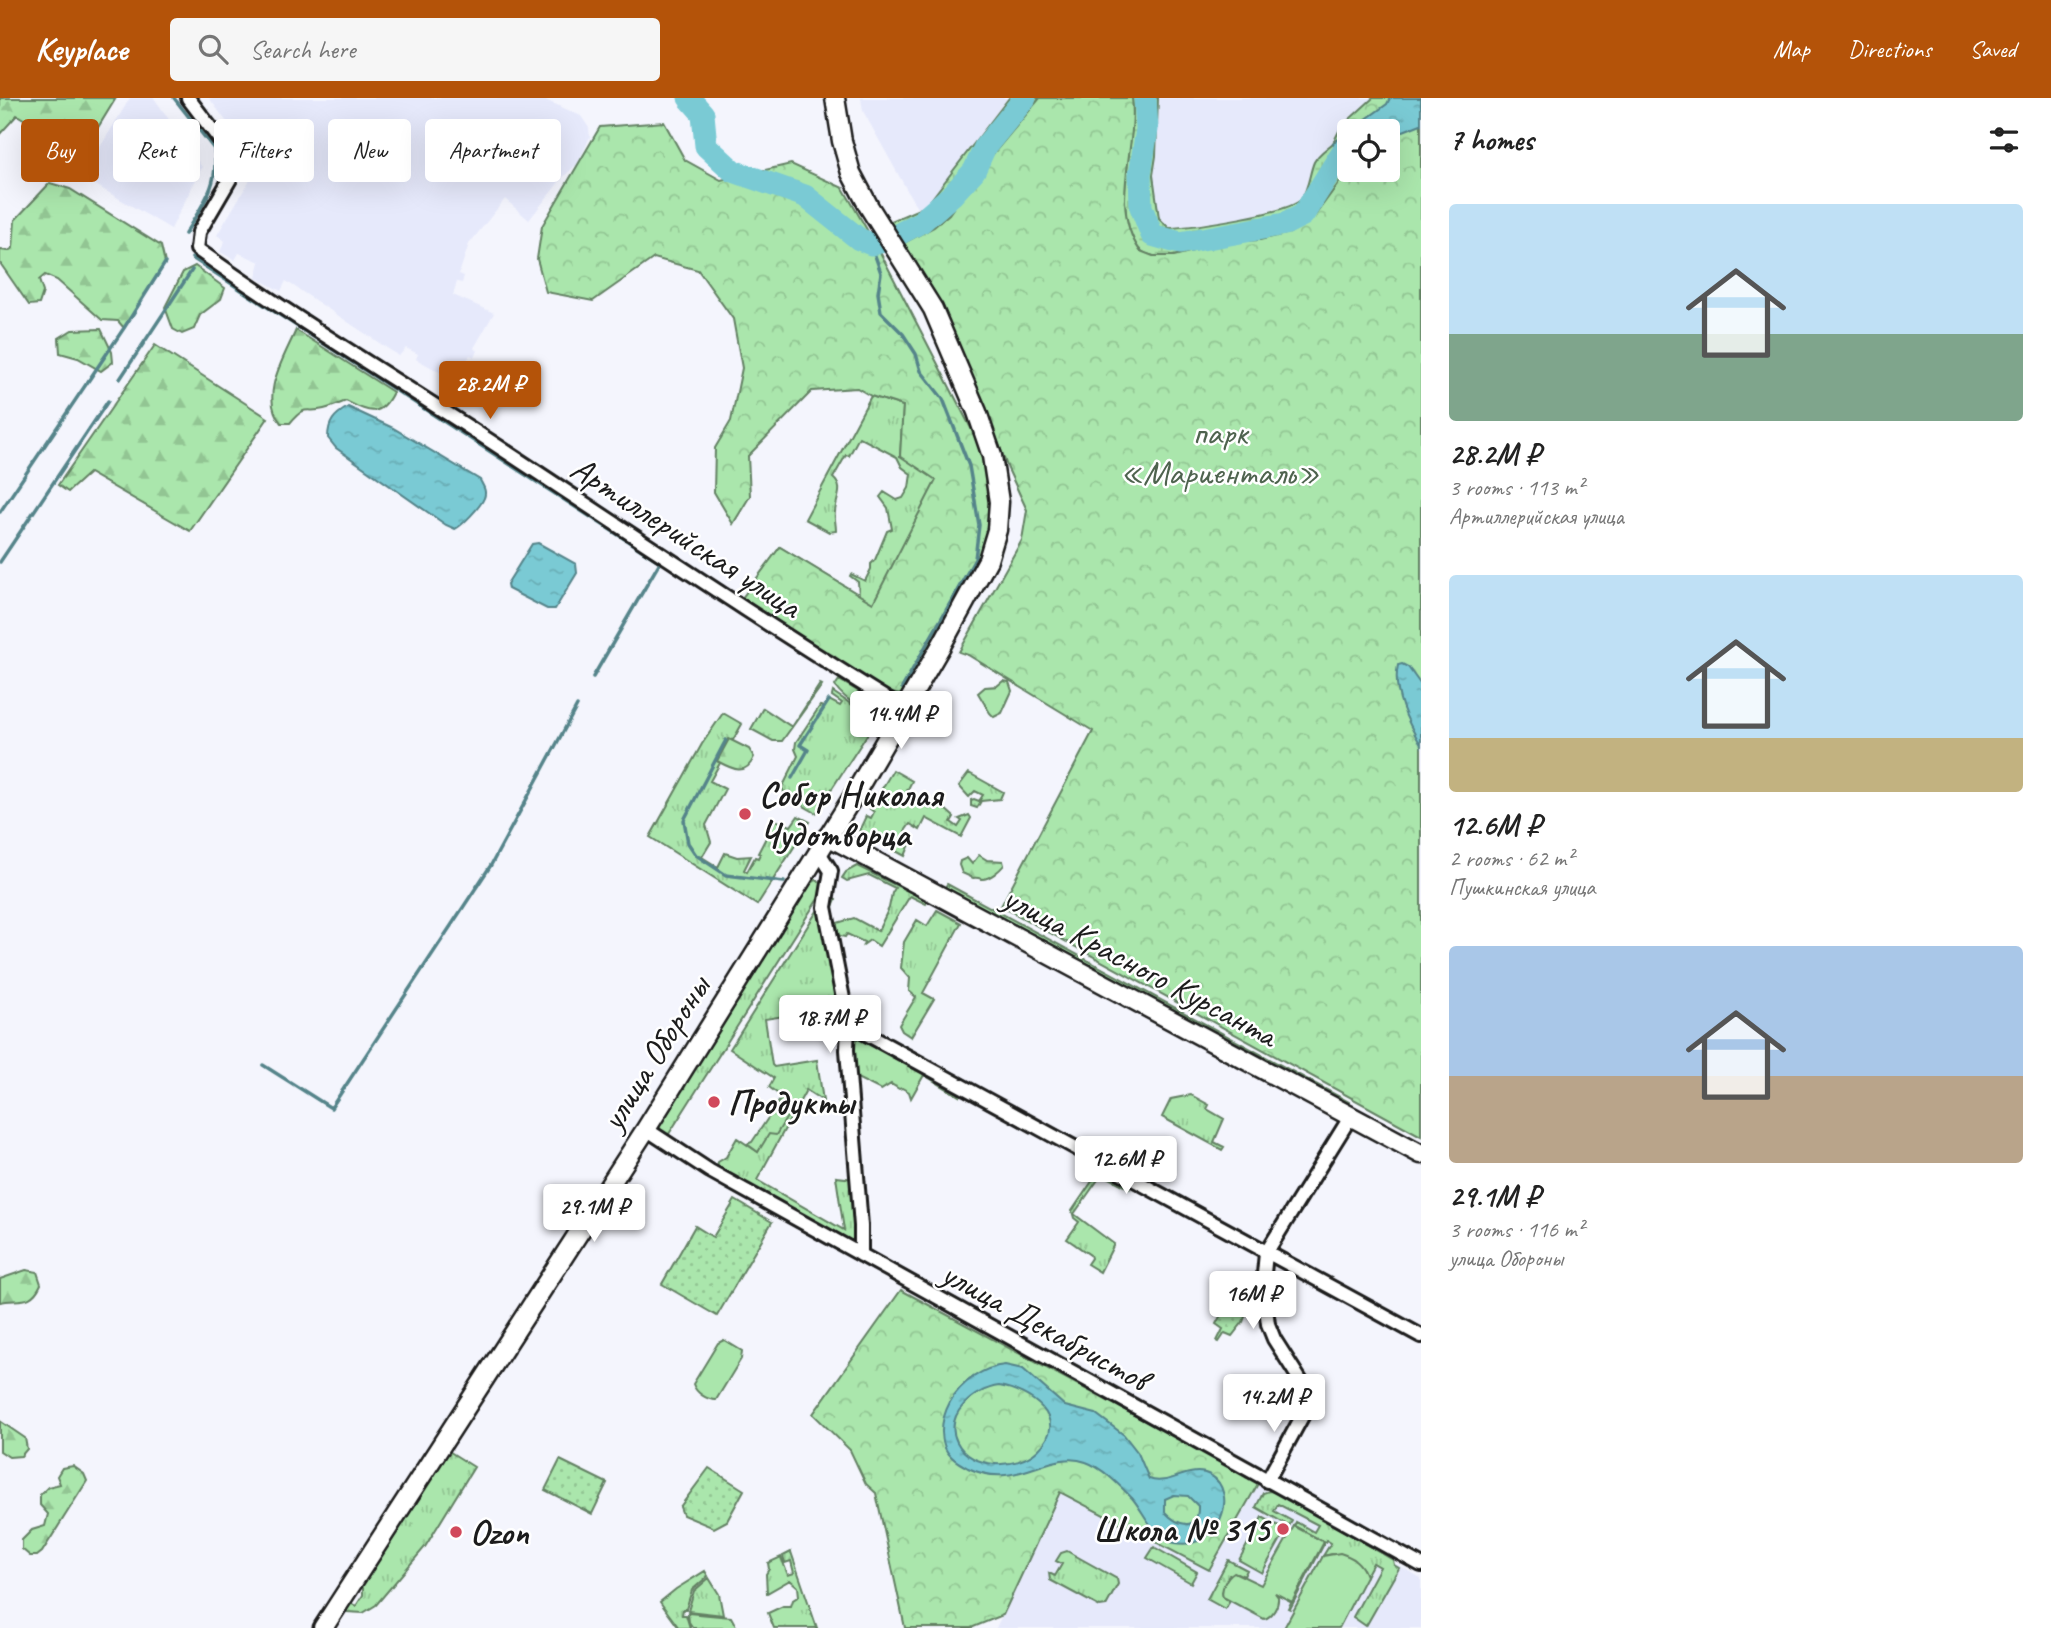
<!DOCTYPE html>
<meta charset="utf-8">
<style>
:root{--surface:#fff;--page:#f6f6f6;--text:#222;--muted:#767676;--accent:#b45309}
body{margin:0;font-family:Caveat,sans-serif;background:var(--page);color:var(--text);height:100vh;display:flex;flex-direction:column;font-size:26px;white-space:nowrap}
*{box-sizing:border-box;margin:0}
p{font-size:23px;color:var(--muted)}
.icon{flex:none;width:38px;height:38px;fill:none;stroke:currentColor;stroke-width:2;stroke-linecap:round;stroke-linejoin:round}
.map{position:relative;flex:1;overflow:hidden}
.details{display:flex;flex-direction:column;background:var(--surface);width:630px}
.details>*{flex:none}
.guide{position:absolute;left:21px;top:21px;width:665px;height:63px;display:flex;gap:14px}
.tools{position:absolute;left:1337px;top:21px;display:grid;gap:14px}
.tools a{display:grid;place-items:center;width:63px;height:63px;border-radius:7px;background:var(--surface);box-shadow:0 7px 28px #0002;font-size:35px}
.price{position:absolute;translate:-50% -60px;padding:0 16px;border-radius:7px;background:#fff;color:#222;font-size:23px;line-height:46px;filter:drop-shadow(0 2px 4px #0008)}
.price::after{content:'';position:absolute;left:50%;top:42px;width:21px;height:16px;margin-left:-10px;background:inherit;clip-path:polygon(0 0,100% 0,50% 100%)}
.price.on{background:var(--accent);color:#fff}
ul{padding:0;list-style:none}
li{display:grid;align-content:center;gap:14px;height:371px;padding:0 28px}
li span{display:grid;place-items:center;height:217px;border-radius:7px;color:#555}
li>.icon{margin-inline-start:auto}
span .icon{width:126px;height:126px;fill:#fffc;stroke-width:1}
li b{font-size:30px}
h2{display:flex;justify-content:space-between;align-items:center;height:84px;padding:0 28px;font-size:30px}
.chip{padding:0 24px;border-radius:7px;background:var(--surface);box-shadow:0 7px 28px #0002;font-size:24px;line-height:63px}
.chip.on{background:var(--accent);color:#fff}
header{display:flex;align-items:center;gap:42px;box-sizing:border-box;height:98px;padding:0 35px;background:var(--accent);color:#fff}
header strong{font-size:33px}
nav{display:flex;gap:38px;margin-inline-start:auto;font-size:24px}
.search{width:490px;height:63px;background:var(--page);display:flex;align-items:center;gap:18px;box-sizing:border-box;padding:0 24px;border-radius:7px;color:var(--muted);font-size:26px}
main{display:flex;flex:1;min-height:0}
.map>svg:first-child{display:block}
.built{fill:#e6e9fb}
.grass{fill:url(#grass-tufts);stroke:#638164;stroke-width:2}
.forest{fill:url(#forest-firs);stroke:#638164;stroke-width:2}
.wetland{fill:url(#wetland-marsh);stroke:#638164;stroke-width:2}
.park{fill:url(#park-crowns);stroke:#638164;stroke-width:2}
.garden{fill:url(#garden-dots);stroke:#638164;stroke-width:2}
.pitch{fill:#aae6ac;stroke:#638164;stroke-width:2}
.water{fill:url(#water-ripples);stroke:#54848a;stroke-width:2;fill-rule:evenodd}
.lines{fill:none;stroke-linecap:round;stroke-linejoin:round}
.stream{stroke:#54848a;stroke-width:3.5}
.river{stroke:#7acad4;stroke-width:23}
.street-casing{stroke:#1c1c1c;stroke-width:18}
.secondary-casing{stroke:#1c1c1c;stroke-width:23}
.street{stroke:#fff;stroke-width:12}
.secondary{stroke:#fff;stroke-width:18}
.poi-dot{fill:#d1495b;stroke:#fff;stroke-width:2.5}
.labels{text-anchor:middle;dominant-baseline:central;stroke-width:5;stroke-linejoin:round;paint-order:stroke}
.park-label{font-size:35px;fill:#4e634e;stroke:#fff}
.street-label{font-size:35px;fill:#1c1c1c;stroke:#fff}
.poi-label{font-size:35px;font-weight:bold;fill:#1c1c1c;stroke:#fff;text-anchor:start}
</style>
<header>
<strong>Keyplace</strong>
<div class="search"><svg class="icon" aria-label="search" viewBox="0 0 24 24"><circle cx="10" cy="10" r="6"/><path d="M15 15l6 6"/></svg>Search here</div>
<nav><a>Map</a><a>Directions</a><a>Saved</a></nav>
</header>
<main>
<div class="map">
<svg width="1421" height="1530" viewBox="0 0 1421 1530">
<defs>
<pattern id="grass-tufts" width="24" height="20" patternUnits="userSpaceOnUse" patternTransform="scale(1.75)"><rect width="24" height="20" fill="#aae6ac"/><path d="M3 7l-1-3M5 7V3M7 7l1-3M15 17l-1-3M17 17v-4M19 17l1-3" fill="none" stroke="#92c593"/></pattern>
<pattern id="forest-firs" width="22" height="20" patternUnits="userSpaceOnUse" patternTransform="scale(1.75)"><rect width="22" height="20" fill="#aae6ac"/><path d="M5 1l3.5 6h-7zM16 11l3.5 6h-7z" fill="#92c593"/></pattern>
<pattern id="wetland-marsh" width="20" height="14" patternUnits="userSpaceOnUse" patternTransform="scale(1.75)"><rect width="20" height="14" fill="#aae6ac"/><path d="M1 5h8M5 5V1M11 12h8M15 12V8" fill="none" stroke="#92c593"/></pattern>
<pattern id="park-crowns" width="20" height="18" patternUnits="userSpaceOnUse" patternTransform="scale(1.75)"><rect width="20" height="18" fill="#aae6ac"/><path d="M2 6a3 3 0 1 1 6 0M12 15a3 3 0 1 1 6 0" fill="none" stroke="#92c593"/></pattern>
<pattern id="garden-dots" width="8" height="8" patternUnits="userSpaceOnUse" patternTransform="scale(1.75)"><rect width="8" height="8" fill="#aae6ac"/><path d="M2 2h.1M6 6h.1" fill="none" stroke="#92c593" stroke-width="1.8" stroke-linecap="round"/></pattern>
<pattern id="water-ripples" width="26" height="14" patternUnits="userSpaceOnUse" patternTransform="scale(1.75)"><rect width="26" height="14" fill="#7acad4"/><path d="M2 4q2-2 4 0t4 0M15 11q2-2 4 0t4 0" fill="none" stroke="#69adb5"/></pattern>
</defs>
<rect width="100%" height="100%" fill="#f4f5fd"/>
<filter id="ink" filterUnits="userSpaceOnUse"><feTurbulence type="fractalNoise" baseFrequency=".0143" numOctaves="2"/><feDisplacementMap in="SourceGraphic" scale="14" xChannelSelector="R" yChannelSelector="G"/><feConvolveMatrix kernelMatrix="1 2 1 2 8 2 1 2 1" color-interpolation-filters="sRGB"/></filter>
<g filter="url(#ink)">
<!-- built -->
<path class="built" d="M130 0H154L202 69 171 131 82 79Z
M209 0H541L581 18 589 30 590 39 581 59 585 62 581 70 575 68 563 79 529 122 505 101 469 146 459 176 464 178 462 185 457 184 453 197 494 215 474 250 477 253 474 259 470 257 456 283 416 261 418 256 406 250 399 258 286 183 281 193 256 180 260 164 239 155 235 162 220 154 225 143 217 137 259 67Z
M861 0H1009L926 108 918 112 863 13Z
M1158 0H1373L1341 29 1333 45 1320 56 1314 64 1304 94 1295 106 1238 121 1169 130 1159 121 1153 77 1156 58Z
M1257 1388 1421 1480V1530H996L1060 1394 1209 1472Z"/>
<!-- grass -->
<path class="grass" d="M871 298 903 308 900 358 976 340 901 597H893L743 500 780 449 859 497 858 484 850 478 851 476 865 483 871 471V466L875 462 887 433 892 431 888 410 880 399 884 394 897 402 903 400 909 390 911 376 902 369 897 359 859 339 849 358 846 357 833 380C845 390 836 400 835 414 834 420 836 426 836 433L829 434 805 421Z
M839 582 883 608 887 613V623C871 619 845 602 835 588Z
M820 586 822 587 820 590 782 643H773L751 631 763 610 792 629Z
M833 594 876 623 816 715 786 698 782 690 798 658 795 651 796 644 820 608 824 609 829 602 840 608 842 605 832 598Z
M723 615 742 626 733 642H729L717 663 720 665 710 683 725 691 706 727 711 744 702 759 718 769 725 755 737 759 751 758 744 772 747 774 755 759 758 760 760 756 758 755 775 722 791 728 798 718 810 724 757 807 650 739 702 646Z
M893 672 912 683 907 693 909 700 933 709 944 710 954 719 951 724 958 729 962 723 959 721 969 717 971 720 961 739 926 720 920 732 910 726 905 733 913 739 905 758 859 733 866 718 871 720 874 714 870 711Z
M969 675 1003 694 1000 701 981 703 977 710 971 708V702L974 701 979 703 983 697 975 693 969 699 959 688Z
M857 768 928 803 926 806 910 798 879 848 870 842 863 847 864 844 847 836 845 839 837 837 836 834 848 910 854 920 868 928 855 925 847 910 829 805 832 799 836 801 831 813 834 826 854 820 878 833 889 810 892 795 895 790 869 777 847 783 842 780 846 774Z
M816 782 823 785V793L667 1039 665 1036 663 1037 660 1033 659 1023 803 792Z
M947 786 1349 1004 1348 1009 944 791Z
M819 810H822L841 917 811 927 807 903 795 905 797 916 765 921 772 967 774 969 817 962 823 1003 806 992 757 1082 844 1132 836 1079 854 1081 857 1138 851 1143H846L717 1070 718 1064 726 1059 737 1040 758 1054 782 999 769 989 774 980 730 951Z
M937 812 961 825 923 895 934 901 911 939 902 933 899 927 916 899 909 893 910 880 901 870 904 844 917 822 927 828Z
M858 939H864L959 994V998L924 977 911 1000 909 994 902 990 899 991 891 986 881 992 857 980H851L853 941Z
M1191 997 1209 1007 1207 1011 1224 1021 1214 1044 1224 1049 1222 1052 1162 1019 1171 1001Z
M1105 1071 1125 1081 1129 1090 1102 1076 1074 1116 1114 1146 1100 1174 1087 1166 1091 1160 1090 1157 1067 1141 1079 1124 1074 1120 1072 1113 1097 1076Z
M447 1352 474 1369 425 1449 376 1507 363 1515 347 1514 346 1508 350 1505 356 1508 363 1497V1490L360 1488Z
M1269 1393 1277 1394 1393 1462 1394 1467 1399 1470 1366 1528 1353 1519 1380 1469 1373 1465 1366 1478 1363 1471 1332 1456 1323 1458 1331 1445 1326 1442 1290 1511 1288 1510 1324 1444 1294 1428 1296 1424 1314 1434 1318 1427 1278 1406 1274 1413 1292 1423 1289 1428 1256 1409 1263 1395Z
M1067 1453 1117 1481 1118 1486 1106 1508 1100 1509 1050 1482 1049 1475 1055 1478 1062 1466 1056 1463 1061 1455Z
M791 1454 817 1530H774L768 1515 783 1508H791L793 1502 799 1498 798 1489 790 1482 767 1495 766 1476 769 1471 768 1465 781 1459 788 1477 794 1475 791 1463 785 1465 783 1458Z
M1228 1462 1247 1472 1244 1478 1237 1475 1229 1477 1222 1494 1223 1499 1230 1503 1225 1511 1207 1501Z
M705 1473 708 1478 692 1492 686 1511H683L682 1517H686L690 1530H679L660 1504 676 1491Z
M709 1480 719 1496 723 1517 688 1513 694 1493Z
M688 1515 731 1519 737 1530H693L689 1524Z"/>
<!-- forest -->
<path class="forest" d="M0 0H116L86 49 50 37 17 17 0 36Z
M50 85 70 91 161 148 165 165 124 230 118 223 102 222 57 182 45 177 39 182 43 194 39 206 29 207 0 165V152L8 153 13 150 15 122Z
M195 168 225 190 221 201 200 217 194 231 182 236 173 231 165 209 183 174Z
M101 231 112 254 113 264 101 273 78 260 60 255 59 240 72 232Z
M296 232 393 294C380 321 369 314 346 303 339 306 332 309 324 311 305 316 307 305 290 325H281C259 298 284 260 296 232Z
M155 247 268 320 190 433 89 375 68 394 58 387Z
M1003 583 1009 584 1012 593 1002 615 994 619 990 615 978 595 985 589 997 588Z
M729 641 749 651 754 659C746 679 732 671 717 663Z
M979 757 987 762 1003 763 1004 767C1000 772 990 781 982 781 979 780 976 779 973 780L962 775 959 767 960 763 967 760 972 766Z
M26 1172 37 1174 41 1186C31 1208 19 1200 0 1204V1181Z
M0 1323 25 1340 27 1351 21 1358 9 1359 0 1353Z
M73 1368 84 1376 87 1383 42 1454 37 1458H30L22 1451V1442L32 1432 45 1428 48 1416 40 1407V1397L48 1389 60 1386 57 1378 62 1370Z"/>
<!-- wetland -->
<path class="wetland" d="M1009 0H1040L979 73 964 98 949 116 934 129 904 145 889 124 926 108Z
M1132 0H1158L1156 58 1153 77 1159 120 1169 130C1191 129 1292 115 1301 101 1309 90 1309 76 1314 64 1318 56 1326 51 1333 45L1349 58C1349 62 1350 66 1349 69 1346 85 1309 126 1295 133 1276 143 1252 140 1232 144 1208 148 1152 173 1136 147 1111 106 1137 45 1132 0Z"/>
<!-- park -->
<path class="park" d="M1040 0H1132C1138 51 1108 106 1140 153L1153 158H1174L1228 144 1260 142 1290 135 1316 116 1349 71 1388 72V33H1349V58L1333 45 1341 29 1373 0H1421V1038L1001 808 1093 633 968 557 959 554 1022 442 1027 412 1008 371 984 306 939 210 920 178 904 145 934 129 949 116 983 68Z
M664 24 685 62 721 82 791 66 843 90 881 156 976 340 991 387 992 411 987 443 980 463 901 597 887 594 742 500 780 449 873 505 936 382 900 358 903 308 871 298 857 290 812 293 748 358 750 398 733 426 714 394 715 350 731 323 742 270 733 221 698 172 654 160 593 203 546 194 537 161 542 128 600 29Z
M782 999 793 1009 776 1037 769 1036 758 1054 747 1046 752 1044Z
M901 1192 1259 1384 1209 1472 1060 1394 1003 1517 971 1530H905L876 1395 866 1386 850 1352 813 1316Z"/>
<!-- garden -->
<path class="garden" d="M735 1102 772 1124 717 1218 662 1186 695 1128 713 1139Z
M1234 1193 1251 1203 1243 1224 1232 1238 1225 1235 1219 1244 1217 1243 1223 1231 1216 1226Z
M560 1362 607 1385 592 1416 545 1392Z
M709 1370 744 1392 727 1423 714 1430 683 1417 680 1409Z"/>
<!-- pitch -->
<path class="pitch" d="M724 1242 742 1253 741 1261 716 1302C707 1302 696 1295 693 1286L718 1245Z
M1262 1419 1286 1432 1262 1475 1239 1462Z
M1294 1428 1324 1444 1292 1504 1275 1495 1278 1499C1279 1508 1272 1519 1264 1521L1223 1499C1220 1491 1227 1478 1234 1474L1261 1487Z
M1154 1449 1197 1474 1191 1485 1147 1460Z
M1340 1455C1353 1459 1361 1464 1366 1478L1339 1530H1284L1323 1458Z"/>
<!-- water -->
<path class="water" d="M1390 0H1421V26L1388 39V33H1349V58L1333 45 1387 6Z
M348 309 393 330 480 382C483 388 487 393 484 400 481 408 462 428 455 431L446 427 336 350 328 340C328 324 334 317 348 309Z
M538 445 576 466 577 475 555 511H547L508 491 507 486 532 446Z
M1402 566 1408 569 1421 587V647C1408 625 1392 594 1398 567Z
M1005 1267 1023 1271 1065 1308 1096 1316 1124 1337 1138 1355 1149 1381C1169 1389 1190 1366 1210 1377 1240 1394 1220 1453 1175 1445 1153 1441 1145 1415 1132 1400 1120 1388 1103 1370 1086 1364 1049 1350 1018 1394 968 1370 959 1365 950 1360 945 1350 939 1334 942 1319 950 1304 960 1285 983 1269 1005 1267ZM999 1288C1029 1293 1071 1320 1038 1352 1017 1372 971 1372 957 1344 943 1316 975 1291 999 1288ZM1174 1397 1188 1398 1198 1408C1199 1435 1177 1427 1165 1414V1401Z"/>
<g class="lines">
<!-- stream -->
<path class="stream" d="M174 0 214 51C220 87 202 107 185 136
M871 146 881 175 878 195 881 214 903 236 916 256 921 273 943 301 969 368 979 427 975 461 902 590
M192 160 660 464 593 579
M120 281 192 172
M0 414 124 230 165 165
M0 464 108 303
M726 642 684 722 688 745 696 757 726 777 784 784
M792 680 808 652 800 647 829 602
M263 967 331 1010 491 767 577 608"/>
<!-- river -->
<path class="river" d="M689 0 703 16 706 48 733 73 805 98 859 141 871 146 888 142 921 124 953 96 974 73 985 49 1025 0
M1145 0 1147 31 1140 76 1141 109 1152 137 1180 145 1285 126 1303 117 1343 53 1349 48"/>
<!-- street casing -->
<g class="street-casing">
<path id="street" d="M188 0 223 46 229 62 230 81 199 134 197 151C292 219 392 279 490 343 627 433 763 525 903 611
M818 753 831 773 825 809 848 926 847 952 861 1128V1157
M848 926 1421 1238
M646 1031 710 1073 1421 1467
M1267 1383 1305 1313 1309 1301 1307 1293 1274 1241 1268 1226 1263 1186 1266 1155 1346 1026 1348 1016"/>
</g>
<!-- secondary casing -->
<g class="secondary-casing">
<path id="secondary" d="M828 738 1421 1056
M323 1530 646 1031 851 702 941 548 988 462 997 432 999 404 992 358 977 314 933 211 869 109 851 75 842 43 835 0"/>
</g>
<!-- street -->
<use href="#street" class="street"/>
<!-- secondary -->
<use href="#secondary" class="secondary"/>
</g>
</g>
<!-- markers -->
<g class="poi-dot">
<circle cx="745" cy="716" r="7"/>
<circle cx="714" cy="1004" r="7"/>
<circle cx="1283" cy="1431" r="7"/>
<circle cx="456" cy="1434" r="7"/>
</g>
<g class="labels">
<!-- park labels -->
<g class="park-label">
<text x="1220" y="334">парк<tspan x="1220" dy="40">«Мариенталь»</tspan></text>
</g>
<!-- street labels -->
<g class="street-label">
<text transform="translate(686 439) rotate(33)">Артиллерийская улица</text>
<text transform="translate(1140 868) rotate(28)">улица Красного Курсанта</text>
<text transform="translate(655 955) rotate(-58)">улица Обороны</text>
<text transform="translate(1045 1228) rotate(29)">улица Декабристов</text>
</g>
<!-- poi labels -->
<g class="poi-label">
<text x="759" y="696">Собор Николая<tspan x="759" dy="40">Чудотворца</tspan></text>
<text x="728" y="1004">Продукты</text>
<text x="1269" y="1431" text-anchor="end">Школа № 315</text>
<text x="470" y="1434">Ozon</text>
</g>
</g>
</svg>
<div class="tools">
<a><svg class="icon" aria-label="locate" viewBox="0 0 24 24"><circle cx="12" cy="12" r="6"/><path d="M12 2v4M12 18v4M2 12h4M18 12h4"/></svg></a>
</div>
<b class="price on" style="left:490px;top:323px">28.2M ₽</b>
<b class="price" style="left:901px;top:653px">14.4M ₽</b>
<b class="price" style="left:830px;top:957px">18.7M ₽</b>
<b class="price" style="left:1126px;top:1098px">12.6M ₽</b>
<b class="price" style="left:594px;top:1146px">29.1M ₽</b>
<b class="price" style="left:1253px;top:1233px">16M ₽</b>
<b class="price" style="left:1274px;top:1336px">14.2M ₽</b>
<div class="guide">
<a class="chip on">Buy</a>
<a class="chip">Rent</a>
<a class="chip">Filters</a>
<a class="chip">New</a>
<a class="chip">Apartment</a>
</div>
</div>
<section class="details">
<h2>7 homes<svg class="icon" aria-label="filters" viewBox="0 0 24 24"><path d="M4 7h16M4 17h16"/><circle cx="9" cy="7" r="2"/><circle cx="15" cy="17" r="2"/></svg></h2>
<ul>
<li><span style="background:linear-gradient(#bfe0f5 60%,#7fa58c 0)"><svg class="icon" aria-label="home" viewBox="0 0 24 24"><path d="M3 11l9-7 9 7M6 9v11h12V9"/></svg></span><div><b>28.2M ₽</b><p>3 rooms · 113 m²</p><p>Артиллерийская улица</p></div></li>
<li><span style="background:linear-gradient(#bfe0f5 75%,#c2b280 0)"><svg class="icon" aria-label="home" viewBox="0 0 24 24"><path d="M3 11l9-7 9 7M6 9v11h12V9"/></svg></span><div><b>12.6M ₽</b><p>2 rooms · 62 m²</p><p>Пушкинская улица</p></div></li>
<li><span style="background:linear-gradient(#a9c7e8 60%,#b9a48a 0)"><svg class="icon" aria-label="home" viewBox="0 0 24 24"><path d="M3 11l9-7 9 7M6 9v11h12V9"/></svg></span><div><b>29.1M ₽</b><p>3 rooms · 116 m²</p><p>улица Обороны</p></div></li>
</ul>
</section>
</main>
